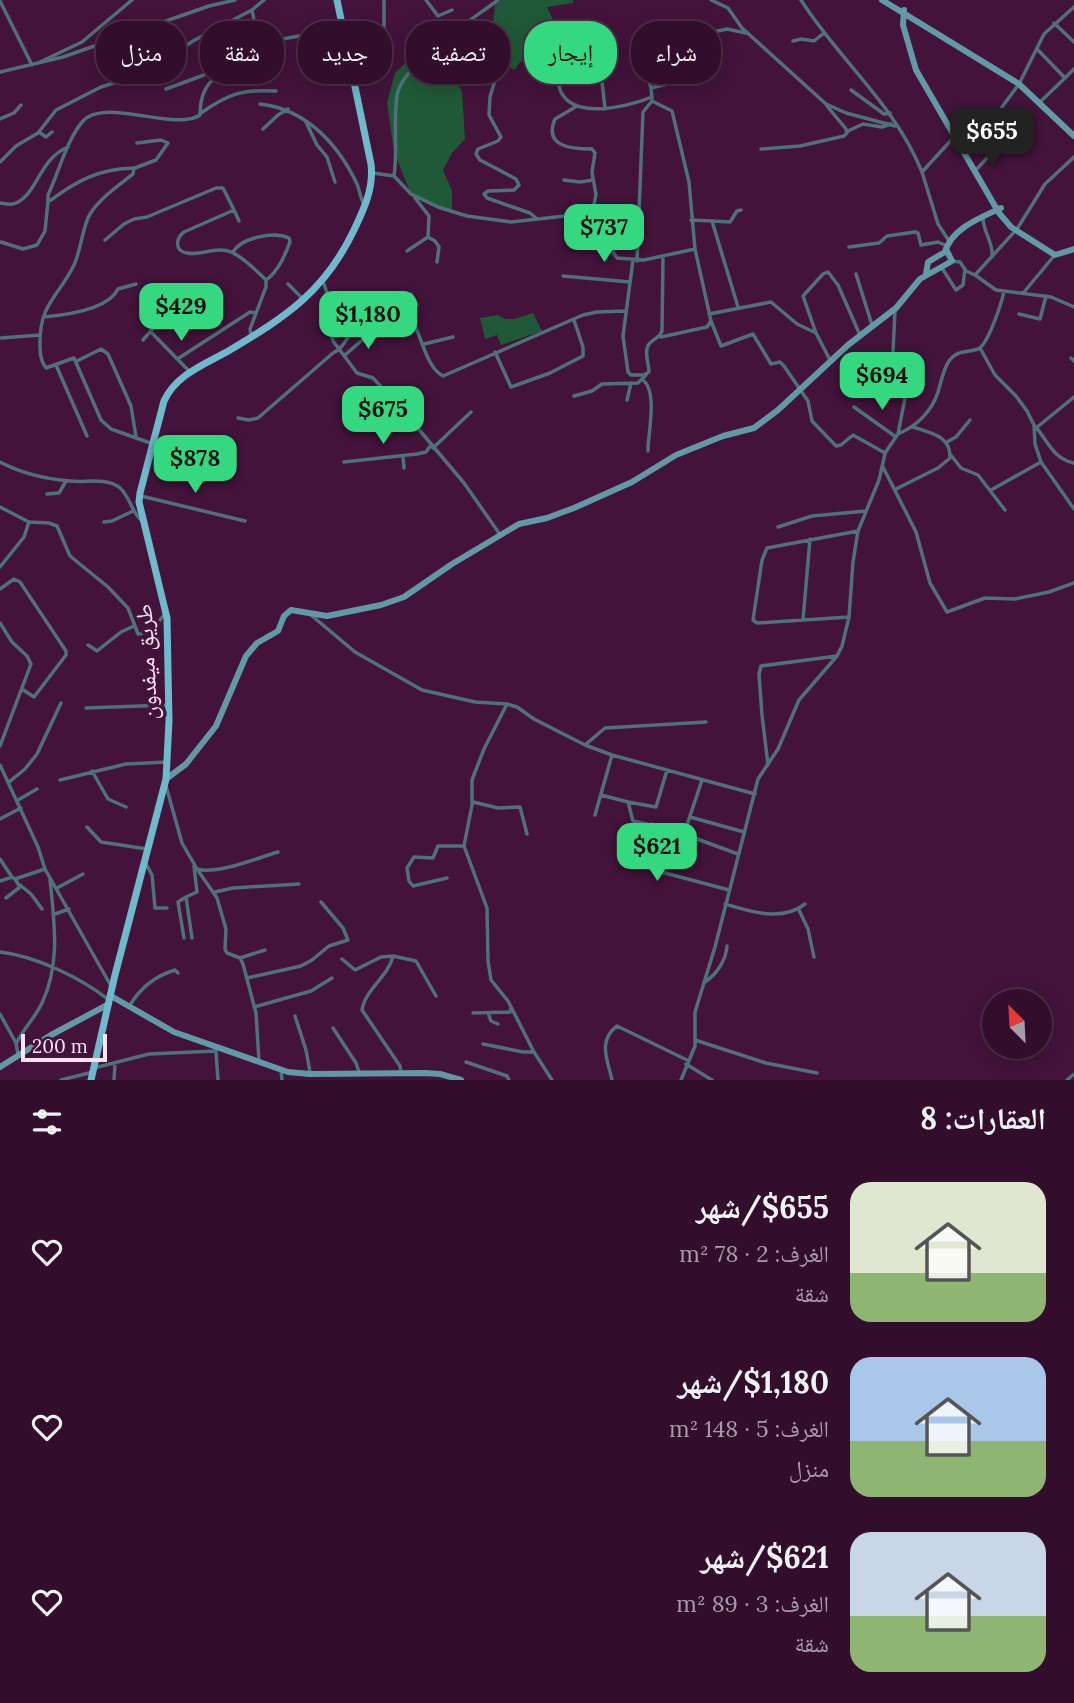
<!DOCTYPE html>
<html lang="ar">
<meta charset="utf-8">
<style>
:root{--surface:#320e2c;--page:#3a1734;--text:#f1f3f6;--muted:#a89ca9;--line:#4d2e48;--accent:#34d881}
body{margin:0;font-family:Lora,"Noto Naskh Arabic",serif;background:var(--page);color:var(--text);direction:rtl;height:100vh;display:flex;flex-direction:column;font-size:26px;white-space:nowrap}
*{box-sizing:border-box;margin:0}
p{font-size:23px;color:var(--muted)}
.icon{flex:none;width:38px;height:38px;fill:none;stroke:currentColor;stroke-width:2;stroke-linecap:round;stroke-linejoin:round}
.map{position:relative;height:1080px;overflow:hidden;direction:ltr}
.side{display:flex;flex-direction:column;background:var(--surface);flex:1}
.side>*{flex:none}
.guide{position:absolute;left:21px;top:21px;width:700px;height:63px;direction:rtl;display:flex;gap:14px}
.needle{width:46px;rotate:336deg}
.tools{position:absolute;left:982px;top:989px;display:grid;gap:14px}
.tools a{display:grid;place-items:center;width:70px;height:70px;border-radius:50%;background:var(--surface);box-shadow:0 4px 18px #0003,0 0 0 2px var(--line);font-size:35px}
.scale{position:absolute;left:21px;bottom:18px;width:86px;box-sizing:border-box;padding-left:7px;border:4px solid #fce3f6;border-top:0;font-size:19px;line-height:24px;white-space:nowrap;color:#fce3f6;-webkit-text-stroke:5px #43133b;paint-order:stroke}
.price{position:absolute;translate:-50% -60px;padding:0 16px;border-radius:14px;background:var(--accent);color:#111;font-size:23px;line-height:46px;filter:drop-shadow(0 2px 4px #0008)}
.price::after{content:'';position:absolute;left:50%;top:42px;width:21px;height:16px;margin-left:-10px;background:inherit;clip-path:polygon(0 0,100% 0,50% 100%)}
.price.active{background:#222;color:#fff}
ul{padding:0;list-style:none}
li{display:flex;align-items:center;gap:21px;height:175px;padding:0 28px}
li span{display:grid;place-items:center;flex:none;width:196px;height:140px;border-radius:21px;color:#555}
li>.icon{margin-inline-start:auto}
span .icon{width:84px;height:84px;fill:#fffc;stroke-width:1}
li b{font-size:30px}
h2{display:flex;justify-content:space-between;align-items:center;height:84px;padding:0 28px;font-size:30px}
.chip{padding:0 24px;border-radius:28px;background:var(--surface);box-shadow:0 4px 18px #0003,0 0 0 2px var(--line);font-size:24px;line-height:63px}
.chip.active{background:var(--accent);color:#111}
.map>svg:first-child{display:block}
.green{fill:#205937}
.lines{fill:none;stroke-linecap:round;stroke-linejoin:round}
.street{stroke:#4f717a;stroke-width:3.5}
.secondary{stroke:#619aa7;stroke-width:6}
.primary{stroke:#6eb9cb;stroke-width:7}
.labels{text-anchor:middle;dominant-baseline:central;stroke-width:7;stroke-linejoin:round;paint-order:stroke}
.street-label{font-size:23px;fill:#fce3f6;stroke:#43133b}
</style>
<div class="map">
<svg width="1074" height="1080" viewBox="0 0 1074 1080">
<rect width="100%" height="100%" fill="#43133b"/>
<!-- green -->
<path class="green" d="M501 0H573V3L547 7 556 26V38L526 55 514 70 497 58 492 34 495 5Z
M437 48 462 92 465 139 452 153 443 170 452 191V213L411 194 394 152 387 103 395 73 414 55Z
M533 313 542 331 501 345 497 335 485 339 480 318 497 315 505 319H514Z"/>
<g class="lines">
<!-- street -->
<path class="street" d="M384 0V36
M426 0 438 16 452 10
M711 0 728 8 742 28 826 104 846 113 895 126
M801 0C839 60 894 103 922 172L955 136
M0 1 32 65
M1054 23 1074 42
M694 36 727 29 746 33
M258 40 271 41 299 36
M793 41 801 39 814 41 824 33
M1037 49 1065 78 1074 69
M40 62 82 42 132 0
M645 70 651 88
M0 72 63 57 209 6 235 0
M495 80 490 97 489 115 501 137 498 141 478 149 476 154 480 160 516 179 519 185 514 190 488 191 484 194 487 198 530 213 537 219
M166 89 204 75 229 63
M851 90 884 114 890 113
M652 99 651 88 675 82 683 74 679 64 653 52
M1039 103 1065 78
M260 104C306 109 338 144 357 184 360 191 360 198 364 204
M577 106 555 119C543 147 572 149 592 149L595 153 592 172 596 195 591 218
M605 109C601 72 601 36 558 77 558 124 625 108 652 97
M201 113C228 94 242 89 276 91
M0 119 14 113 21 105
M306 122 317 145 327 157 335 182
M263 129 278 115 288 109
M848 131 863 124 882 127 891 124
M39 132 46 137 52 132
M761 149 800 146 844 136 847 133 846 129 827 106
M1074 157 1045 184 1017 229 975 275 996 290 1051 297 1074 307
M0 162 16 146 38 133 56 110 101 87 145 73 193 41 252 10 264 0
M135 168 156 160 168 143 161 140 137 143
M975 171 987 158 1002 107 1019 84 1044 34 1074 7
M922 172 938 224 949 241
M373 173 394 176 411 194 438 207 467 216 511 222 565 216 611 221 615 226 613 252 617 258 644 260 695 249
M394 176C398 149 393 122 397 95 403 63 473 19 498 0
M564 180 580 182 593 180
M0 203C5 204 12 205 16 203 38 193 39 159 68 147
M983 218C983 232 994 243 992 257
M691 220 712 221
M239 221 234 210 184 232C176 238 174 251 187 253 201 256 217 246 231 252 243 257 257 271 266 280V287L250 329 251 335
M428 237 435 241 439 247 437 262
M105 240 124 224 134 219 147 217 216 188H223L234 210
M1 242 23 249 37 245 45 231 48 201
M849 247 879 243 887 236 915 232 918 233 921 245 938 242 947 246
M407 251 428 237 429 216 415 198
M233 252C241 238 273 231 289 238L290 242C285 255 278 272 266 280
M633 260 623 336 628 372 631 375H644L649 372C649 364 643 350 650 343 655 337 659 339 662 331L663 256
M637 261 643 112 652 101 672 111 689 182 695 249 711 321 721 346 753 334 771 364 780 362 784 366 808 401 812 421 836 446 841 445 853 435 885 453 898 434
M952 261 960 262 966 271 975 275
M942 268 956 290 963 285 965 269
M856 274 872 325
M563 276 630 282
M323 281 328 296 329 328 333 341 357 373 373 378 400 407 464 483 501 536
M288 284 304 300
M1024 292 1054 256
M738 307 712 221 730 222 737 211 741 210
M895 310 893 352 903 378 906 393 898 434C917 426 932 411 938 392 941 382 943 370 949 361 958 349 966 353 978 349 988 345 1002 302 1004 291
M168 311 176 319
M709 314 771 302 797 324 816 333 830 360
M1019 314 1040 319 1046 296
M43 317C66 315 108 310 118 289L136 284
M151 332 189 371
M816 333 803 296 823 274 828 272 838 285 860 335
M661 337 707 327 711 321
M1 338 40 335
M143 340 168 311 159 287
M424 344 453 337
M980 348 995 375 1016 396 1027 411 1034 425 1035 444 1041 462 1074 509
M495 352 511 387 550 373 583 356V347L574 320
M345 355 361 341 393 326H415C422 340 428 369 443 376L583 315 597 312 625 311
M179 358 250 312 256 313
M1071 358 1074 361
M77 361 101 349 108 354 131 406 136 437
M56 365 87 436
M643 380C658 392 648 432 648 451
M574 396 592 391 602 384 638 383 646 375
M627 400 631 383
M854 407 896 437
M238 418 249 420 258 418 333 353C350 345 352 320 368 309H382L394 301 411 294 417 305
M1035 426C1048 441 1053 459 1074 463
M1036 428 1074 397
M947 442 956 437 970 420
M153 444 111 429 101 420 74 358 46 368C40 360 40 352 40 342 40 303 59 296 74 265 81 250 83 225 90 214 100 198 119 185 133 174L134 168C99 169 78 180 51 200L48 201V195C59 172 66 141 83 121 105 97 175 132 200 115 200 73 227 80 235 48L258 40 252 10
M433 448 471 412
M950 454 961 468 978 475 1005 510
M403 457 404 468
M0 462C21 473 46 479 70 481 86 483 104 477 119 487 129 495 131 510 140 519
M344 462 417 454 426 452 431 445
M883 467 916 532 930 583 947 612 985 598 1015 599 1049 592 1074 583
M896 489 938 468 950 458C951 436 931 433 913 427
M991 490 1041 462
M47 494 59 493 66 481
M141 496 245 521
M0 507 29 522 49 523 57 526 70 556 108 587 128 608 138 634C149 635 158 622 165 614
M104 522 112 521 133 511
M778 527 812 516 866 511
M0 567 24 537 29 522
M0 589 14 579 20 582 66 651V655L34 697 22 689
M311 615 355 652 422 690 475 702 507 704
M849 617 757 623 753 620 762 560 767 548 858 531
M803 620 810 539
M0 623 12 642 27 656 31 664 0 746
M88 645 97 651 121 632 134 626
M86 708 167 705
M585 745 605 728 706 722
M0 765 38 847 45 869 111 986
M768 765 762 715 759 674 761 666 837 656
M92 771 108 799 126 807
M60 780 126 764 167 762
M9 782 25 769 37 754 61 703
M166 786 182 843 197 869C217 875 257 858 278 852
M601 795 628 802 633 821 670 829 738 854
M18 800 37 789
M473 802 498 808 520 807 527 834
M628 802 656 807 667 770
M595 815 612 755
M690 817 744 832
M0 819 21 808
M652 824 648 865 650 869 729 890
M87 827 101 842 147 849
M684 834 702 780
M0 859 12 877
M145 862 152 875 155 908H167
M197 869 217 898 226 929 225 949 227 953 240 958 243 964 256 1013 259 1061
M447 878 413 886 409 881 407 868 414 857 433 858 438 846H464
M0 881 12 877 15 879 45 869
M20 885 31 894 42 909
M57 888 83 874
M215 892 233 888 299 884
M6 898 20 887 15 879
M725 904C751 912 782 922 805 904
M799 910 808 929 814 957
M55 914 69 909
M184 938 178 902 186 897
M192 938 186 897 197 892 194 866
M0 952C36 956 81 978 109 1000
M240 958 265 950
M342 959 355 970 381 957 393 956
M247 978 301 966 312 960 329 946 348 940 343 928 321 902
M705 982C717 974 726 960 727 946
M130 1005C141 987 155 976 175 970L178 973
M254 1007 311 991 332 978
M473 1013 510 1012 511 1008
M488 1013 491 1021 498 1024
M0 1014 16 1043
M295 1016 306 1050 310 1072
M333 1028 356 1063 359 1072
M695 1040 766 1063 817 1073
M483 1044 523 1052H534
M216 1052 218 1080
M18 1054 16 1044C23 1029 35 1018 42 1003 61 963 54 921 50 879
M466 1062 507 1076 509 1080
M686 1064 712 1080
M94 1068 149 1054 216 1051
M281 1070 282 1080
M401 1073 400 1066 362 1010C365 989 389 976 393 956L416 961 436 996
M61 1080 93 1072
M114 1080 115 1063
M552 1080 534 1052 508 1001 491 980 488 961 487 908 464 846 472 805V780L484 749 507 704 517 707 534 719 585 745 612 755 755 794
M612 1080C608 1061 597 1041 617 1026L687 1060
M681 1080 695 1046V1012L715 947 758 779 778 749 799 700 837 656 842 646 849 617 853 562 858 531 879 480 885 454
M1067 1080 1074 1074"/>
<!-- secondary -->
<path class="secondary" d="M882 0 1019 84 1074 136
M904 10 903 25 916 70 999 213 1011 227 1055 255 1074 249
M926 274 928 262 945 252C952 228 980 218 1001 208
M166 779 186 764 216 726 246 656 257 643 278 631 284 616 291 610 327 616 381 605 404 597 452 564 519 524 547 518 574 508 632 482 676 455 723 436 754 428 778 410 848 345 896 308 920 279 952 261 946 249
M111 996 174 1032 288 1072 310 1074 425 1073 440 1074 461 1080
M0 1067 51 1035 109 1004"/>
<!-- primary -->
<path class="primary" d="M91 1080 115 975 166 779 169 721 167 618 139 502 140 493 164 401C176 374 206 364 230 350 287 316 325 291 354 230 364 209 374 188 371 164L337 0"/>
</g>
<g class="labels">
<!-- street labels -->
<g class="street-label">
<text transform="translate(146 662) rotate(-93)">طريق ميفدون</text>
</g>
</g>
</svg>
<div class="tools">
<a><svg class="needle" viewBox="-14 -14 28 28"><path d="M0-13l5 13h-10z" fill="#e53935"/><path d="M0 13l5-13h-10z" fill="#a89ca9"/></svg></a>
</div>
<div class="scale">200 m</div>
<b class="price active" style="left:992px;top:168px">$655</b>
<b class="price" style="left:604px;top:264px">$737</b>
<b class="price" style="left:181px;top:343px">$429</b>
<b class="price" style="left:368px;top:351px">$1,180</b>
<b class="price" style="left:882px;top:412px">$694</b>
<b class="price" style="left:383px;top:446px">$675</b>
<b class="price" style="left:195px;top:495px">$878</b>
<b class="price" style="left:657px;top:883px">$621</b>
<div class="guide">
<a class="chip">شراء</a>
<a class="chip active">إيجار</a>
<a class="chip">تصفية</a>
<a class="chip">جديد</a>
<a class="chip">شقة</a>
<a class="chip">منزل</a>
</div>
</div>
<section class="side">
<h2>العقارات: 8<svg class="icon" aria-label="filters" viewBox="0 0 24 24"><path d="M4 7h16M4 17h16"/><circle cx="9" cy="7" r="2"/><circle cx="15" cy="17" r="2"/></svg></h2>
<ul>
<li><span style="background:linear-gradient(#dfe7d0 65%,#8fb573 0)"><svg class="icon" aria-label="home" viewBox="0 0 24 24"><path d="M3 11l9-7 9 7M6 9v11h12V9"/></svg></span><div><b>$655/شهر</b><p>الغرف: 2 · 78 m²</p><p>شقة</p></div><svg class="icon" aria-label="heart" viewBox="0 0 24 24"><path d="M12 20l-8-8c-3-5 5-10 8-4 3-6 11-1 8 4z"/></svg></li>
<li><span style="background:linear-gradient(#a9c7e8 60%,#8fb573 0)"><svg class="icon" aria-label="home" viewBox="0 0 24 24"><path d="M3 11l9-7 9 7M6 9v11h12V9"/></svg></span><div><b>$1,180/شهر</b><p>الغرف: 5 · 148 m²</p><p>منزل</p></div><svg class="icon" aria-label="heart" viewBox="0 0 24 24"><path d="M12 20l-8-8c-3-5 5-10 8-4 3-6 11-1 8 4z"/></svg></li>
<li><span style="background:linear-gradient(#c9d6e8 60%,#8fb573 0)"><svg class="icon" aria-label="home" viewBox="0 0 24 24"><path d="M3 11l9-7 9 7M6 9v11h12V9"/></svg></span><div><b>$621/شهر</b><p>الغرف: 3 · 89 m²</p><p>شقة</p></div><svg class="icon" aria-label="heart" viewBox="0 0 24 24"><path d="M12 20l-8-8c-3-5 5-10 8-4 3-6 11-1 8 4z"/></svg></li>
</ul>
</section>
